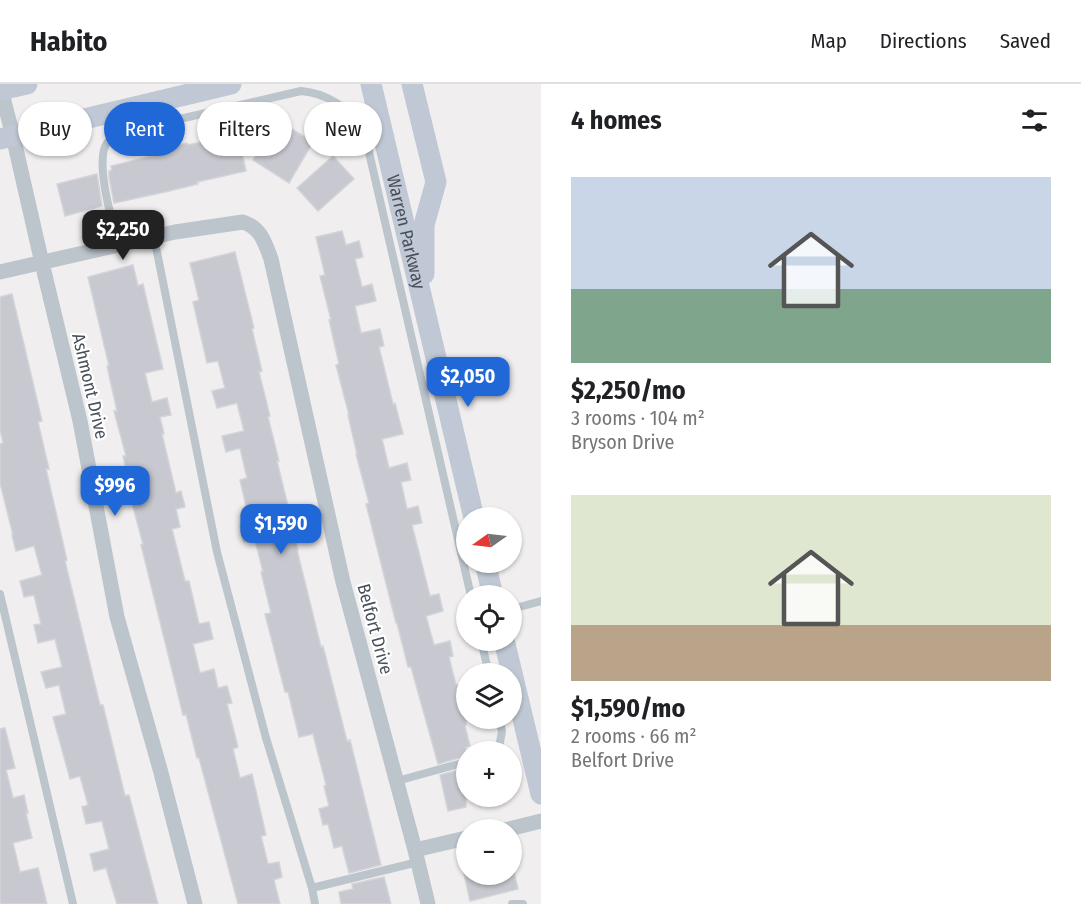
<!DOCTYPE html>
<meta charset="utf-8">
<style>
:root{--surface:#fff;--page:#f2f2f2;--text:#202124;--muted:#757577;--line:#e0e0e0;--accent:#2067d8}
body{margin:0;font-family:"Fira Sans Condensed",sans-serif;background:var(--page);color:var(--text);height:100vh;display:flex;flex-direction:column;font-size:22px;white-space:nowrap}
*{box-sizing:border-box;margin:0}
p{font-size:20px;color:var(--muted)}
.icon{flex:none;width:33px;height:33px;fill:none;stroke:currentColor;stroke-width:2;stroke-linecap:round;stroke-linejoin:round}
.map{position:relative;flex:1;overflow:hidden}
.drawer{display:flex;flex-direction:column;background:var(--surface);width:540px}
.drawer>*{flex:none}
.guide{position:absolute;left:18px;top:18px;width:432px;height:54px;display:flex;gap:12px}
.needle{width:39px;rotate:256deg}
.buttons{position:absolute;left:456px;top:423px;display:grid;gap:12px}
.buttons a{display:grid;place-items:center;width:66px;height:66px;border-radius:50%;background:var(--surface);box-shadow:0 2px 4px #0004;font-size:30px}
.price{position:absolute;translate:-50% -51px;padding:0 14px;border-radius:12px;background:var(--accent);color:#fff;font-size:20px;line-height:39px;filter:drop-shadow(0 2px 3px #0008)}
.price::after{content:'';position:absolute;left:50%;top:36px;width:18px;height:14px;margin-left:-9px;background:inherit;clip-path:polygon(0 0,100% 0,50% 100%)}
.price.current{background:#222;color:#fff}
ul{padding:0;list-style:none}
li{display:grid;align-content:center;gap:12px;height:318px;padding:0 30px}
li span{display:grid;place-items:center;height:186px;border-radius:0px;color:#555}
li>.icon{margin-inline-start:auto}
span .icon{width:108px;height:108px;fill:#fffc;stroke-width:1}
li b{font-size:26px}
h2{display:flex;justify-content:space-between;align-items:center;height:72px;padding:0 30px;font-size:26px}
.pill{padding:0 21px;border-radius:27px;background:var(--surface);box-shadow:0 2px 4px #0004;font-size:21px;line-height:54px}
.pill.current{background:var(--accent);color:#fff}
header{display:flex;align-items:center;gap:36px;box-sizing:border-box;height:84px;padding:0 30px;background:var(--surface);border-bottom:2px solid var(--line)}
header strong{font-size:28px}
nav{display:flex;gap:33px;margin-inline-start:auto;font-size:21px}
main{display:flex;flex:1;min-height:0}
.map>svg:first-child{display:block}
.building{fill:#c8c9d0;stroke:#d2d4d9;stroke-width:1.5}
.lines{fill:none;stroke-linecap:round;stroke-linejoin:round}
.service{stroke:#bcc4cc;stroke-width:8}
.minor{stroke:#bcc4cc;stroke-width:15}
.secondary{stroke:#bfc8d4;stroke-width:21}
.labels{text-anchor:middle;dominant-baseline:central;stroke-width:4.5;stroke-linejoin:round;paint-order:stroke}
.street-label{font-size:18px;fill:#47505a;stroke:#fff}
</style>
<header>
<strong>Habito</strong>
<nav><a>Map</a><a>Directions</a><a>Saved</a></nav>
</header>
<main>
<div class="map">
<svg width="541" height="820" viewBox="0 0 541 820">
<rect width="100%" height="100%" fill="#f0eeee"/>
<!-- building -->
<path class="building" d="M277 36 313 58 289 99 253 76Z
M236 42 246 87 197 98 198 100 165 108 114 119 109 93V87L112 86 111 82 156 71 155 67 187 59 188 61 220 54 218 46Z
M333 72 354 95 318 127 297 104Z
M97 90 102 122 65 132 57 100Z
M342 147 346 161 359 157 363 173 355 175 362 203 372 200 376 217 355 222 361 249 380 245 384 262 379 263 393 320 395 319 403 350 382 355 389 384 407 379 411 396 401 398 407 425 418 422 422 439 412 441 430 512 439 510 443 527 426 532 434 561 450 557 453 572 449 573 456 601 466 599V641L465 642 470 662 466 663V672L438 680 411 583H408L397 539H396L366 420 369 419 356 370H357L348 331H349L336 281 339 280 329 236H331L320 192 325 191 316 153Z
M235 168 254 244 252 245 262 287 259 288 270 332 268 333 279 377H277L288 422H287L298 466H297L321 563 323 562 347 657 350 656 381 781 349 789 342 762 334 764 328 740 323 741 319 725 329 722 324 702 326 701 313 650 299 653 288 608H285L265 530 271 529 261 488H263L255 456 244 458 240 441 250 439 240 396 247 394 240 364 226 368 222 352 244 347 237 319 217 324 212 307 225 304 218 277 207 279 193 218 199 216 190 179Z
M133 181 138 202 143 200 163 285 145 289 152 318 167 314 171 331 160 333 164 350H162L176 409 181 407 185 423 176 425 180 443 172 445 185 497H189L199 540 209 538 213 555 193 560 200 589 214 585 218 604 227 602 232 619 227 620 238 663 233 665 240 694 252 690 266 751 261 752 268 780 279 778 282 793 274 796 280 820H238L199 674H197L186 630 183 631 141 461 143 460 132 419H134L123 372H126L114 327H117L107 282H109L88 193Z
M12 210 42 337 38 338 49 385H46L67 476 65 477 100 621H103L125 712 129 711 158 820H117L106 784 94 787 90 770 109 765 102 737 86 740 82 723 88 721 80 692 70 695 53 633 66 630 59 601 46 604 41 588 62 583 55 555 38 559 34 541 41 540 34 511 24 513 20 497 42 491 34 462 16 467 12 451H13L0 399V360L3 359 0 345V213Z
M5 644 15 684 6 686 13 714 24 711 28 729H26L32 754 13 759 20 788 38 784 47 820H0V645Z
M466 684V723L448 727 440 691Z
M512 788H514L518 805 470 817 464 790H512Z
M384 793 391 820H341L339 808 353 805 352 800Z"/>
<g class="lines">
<!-- service -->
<path class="service" d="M154 153 217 468 266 654 312 804
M118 161C113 140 94 77 107 59 114 51 122 50 132 46L301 7C325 9 350 23 362 46 365 51 366 58 368 64L471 512
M0 510 73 820
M512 525 541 517
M481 556 489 590
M493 668 499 664 502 647 499 634
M397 697 466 678
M315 820 312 804 418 778
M512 820H523"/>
<!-- minor -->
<path class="minor" d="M0 2 13 52 42 179 80 337 117 533 160 685 195 820
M0 188 175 148 243 138C261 144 265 159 271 175L343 498 415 766 428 820
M505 746 541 737
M415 766 466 754"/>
<!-- secondary -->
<g class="secondary">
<path id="s1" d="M371 0 474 434"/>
<path d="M412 0 436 98 424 141V190"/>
<path d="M0 6 27 0"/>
<path d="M0 55 231 0"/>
<path d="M485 478 493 512"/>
<path d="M504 556 541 710"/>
</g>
</g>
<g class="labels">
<!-- street labels -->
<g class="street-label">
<text stroke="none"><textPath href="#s1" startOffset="152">Warren Parkway</textPath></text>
<text transform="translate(90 302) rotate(77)">Ashmont Drive</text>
<text transform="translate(375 545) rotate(75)">Belfort Drive</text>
</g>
</g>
</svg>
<div class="buttons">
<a><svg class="needle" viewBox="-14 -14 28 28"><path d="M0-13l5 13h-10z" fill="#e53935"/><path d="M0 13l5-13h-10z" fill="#757577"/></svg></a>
<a><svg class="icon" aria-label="locate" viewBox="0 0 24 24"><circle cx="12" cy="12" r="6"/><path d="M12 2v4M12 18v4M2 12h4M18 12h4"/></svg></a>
<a><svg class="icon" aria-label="layers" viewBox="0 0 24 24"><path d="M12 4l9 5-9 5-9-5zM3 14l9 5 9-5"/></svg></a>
<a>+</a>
<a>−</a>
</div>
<b class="price current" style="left:123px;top:177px">$2,250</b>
<b class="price" style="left:468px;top:324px">$2,050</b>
<b class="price" style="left:115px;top:433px">$996</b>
<b class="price" style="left:281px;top:471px">$1,590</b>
<div class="guide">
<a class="pill">Buy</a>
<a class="pill current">Rent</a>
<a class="pill">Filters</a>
<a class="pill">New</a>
</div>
</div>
<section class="drawer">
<h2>4 homes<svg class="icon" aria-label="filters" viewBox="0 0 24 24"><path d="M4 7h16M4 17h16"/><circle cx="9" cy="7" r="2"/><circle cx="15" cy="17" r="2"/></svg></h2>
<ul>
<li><span style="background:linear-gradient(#c9d6e8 60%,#7fa58c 0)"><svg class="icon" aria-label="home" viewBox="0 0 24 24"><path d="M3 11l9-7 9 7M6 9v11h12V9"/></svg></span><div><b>$2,250/mo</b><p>3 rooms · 104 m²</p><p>Bryson Drive</p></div></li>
<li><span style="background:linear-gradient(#dfe7d0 70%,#b9a48a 0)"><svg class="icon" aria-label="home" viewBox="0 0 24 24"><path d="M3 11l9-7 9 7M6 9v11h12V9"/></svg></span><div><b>$1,590/mo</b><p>2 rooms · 66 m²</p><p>Belfort Drive</p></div></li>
</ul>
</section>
</main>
